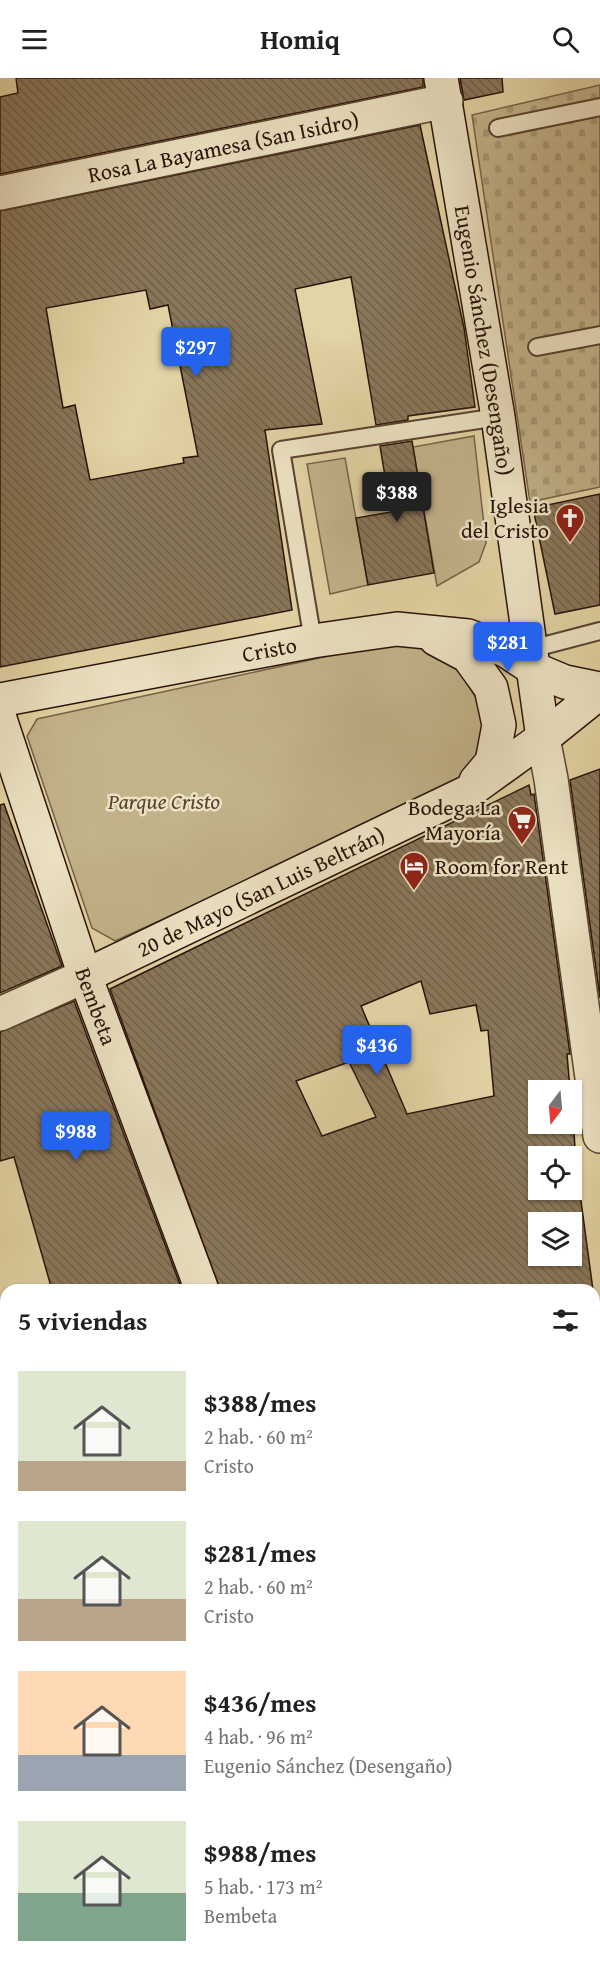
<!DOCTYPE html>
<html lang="es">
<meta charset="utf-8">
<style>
:root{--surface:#fff;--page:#f6f6f6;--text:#202124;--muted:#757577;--accent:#2563eb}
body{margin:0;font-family:"Gentium Book Plus",serif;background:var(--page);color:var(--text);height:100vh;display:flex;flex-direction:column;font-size:22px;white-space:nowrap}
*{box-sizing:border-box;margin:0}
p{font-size:20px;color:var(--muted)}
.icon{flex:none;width:33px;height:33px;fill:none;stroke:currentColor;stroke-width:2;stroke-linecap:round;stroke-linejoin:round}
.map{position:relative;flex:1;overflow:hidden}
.panel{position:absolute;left:0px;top:1206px;width:600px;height:684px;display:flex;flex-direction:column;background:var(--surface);border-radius:18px 18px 0 0;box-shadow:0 2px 4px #0004}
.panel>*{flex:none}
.needle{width:39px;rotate:196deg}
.tools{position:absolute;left:528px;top:1002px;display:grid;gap:12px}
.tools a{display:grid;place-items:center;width:54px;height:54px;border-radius:0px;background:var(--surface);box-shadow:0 2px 4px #0004;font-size:30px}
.price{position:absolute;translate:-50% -51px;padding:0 14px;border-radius:6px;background:var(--accent);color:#fff;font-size:20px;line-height:39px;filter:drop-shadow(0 2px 3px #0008)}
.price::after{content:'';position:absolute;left:50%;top:36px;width:18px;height:14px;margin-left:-9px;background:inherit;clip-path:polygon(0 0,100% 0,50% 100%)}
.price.active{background:#222;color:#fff}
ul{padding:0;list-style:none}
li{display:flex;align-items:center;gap:18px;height:150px;padding:0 18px}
li span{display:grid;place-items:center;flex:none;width:168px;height:120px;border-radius:0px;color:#555}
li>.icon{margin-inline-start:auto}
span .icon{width:72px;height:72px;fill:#fffc;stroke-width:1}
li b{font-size:26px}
h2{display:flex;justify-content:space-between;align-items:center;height:72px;padding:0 18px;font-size:26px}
header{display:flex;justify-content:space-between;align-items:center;height:78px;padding:0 18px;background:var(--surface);font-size:27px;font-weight:800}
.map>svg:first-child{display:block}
.green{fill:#c3b38a;stroke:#76634a;stroke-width:1.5}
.cemetery{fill:url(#cemetery-stones);stroke:#76634a;stroke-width:1.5}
.building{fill:url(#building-back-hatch);stroke:#281309;stroke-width:1.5;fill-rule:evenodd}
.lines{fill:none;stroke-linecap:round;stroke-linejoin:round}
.lane-casing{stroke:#574330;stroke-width:20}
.street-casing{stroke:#574330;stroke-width:36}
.secondary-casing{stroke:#281309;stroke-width:36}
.lane{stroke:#ede3c4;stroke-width:16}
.street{stroke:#ede3c4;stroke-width:33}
.secondary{stroke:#ede3c4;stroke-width:33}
.labels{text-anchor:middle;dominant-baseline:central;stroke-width:5;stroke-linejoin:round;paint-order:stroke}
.street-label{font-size:22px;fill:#281309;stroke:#ede3c4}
.poi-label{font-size:22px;fill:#281309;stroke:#ede3c4;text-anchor:end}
.park-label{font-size:22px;font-style:italic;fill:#564330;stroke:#ede3c4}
</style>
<header><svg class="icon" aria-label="menu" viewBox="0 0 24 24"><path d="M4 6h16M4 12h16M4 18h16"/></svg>Homiq<svg class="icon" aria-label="search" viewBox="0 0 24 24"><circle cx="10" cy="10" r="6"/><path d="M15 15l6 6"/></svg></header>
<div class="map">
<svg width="600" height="1890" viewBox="0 0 600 1890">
<defs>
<pattern id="cemetery-stones" width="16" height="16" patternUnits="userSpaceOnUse" patternTransform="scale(1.5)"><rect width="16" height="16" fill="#c3b38a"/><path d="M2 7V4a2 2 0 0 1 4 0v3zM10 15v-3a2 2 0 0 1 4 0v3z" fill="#a89976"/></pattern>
<pattern id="building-back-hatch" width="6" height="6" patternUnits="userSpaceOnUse" patternTransform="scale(1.5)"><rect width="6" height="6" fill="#89775a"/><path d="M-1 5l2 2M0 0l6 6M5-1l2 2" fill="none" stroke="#706049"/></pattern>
</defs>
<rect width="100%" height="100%" fill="#e3d4a5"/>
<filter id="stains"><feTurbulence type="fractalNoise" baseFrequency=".00333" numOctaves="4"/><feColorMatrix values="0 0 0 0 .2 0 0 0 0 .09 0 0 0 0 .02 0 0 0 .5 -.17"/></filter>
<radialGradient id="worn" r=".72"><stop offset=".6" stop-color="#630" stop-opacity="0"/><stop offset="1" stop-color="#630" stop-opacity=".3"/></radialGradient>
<!-- green -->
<path class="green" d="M474 358 486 465 479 484 437 508 413 369Z
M345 380 368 507 330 516 307 386Z
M420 565 458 591 481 628 483 655 475 680 463 697 435 717 115 863 92 850 27 658 37 641 361 571Z"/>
<!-- cemetery -->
<path class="cemetery" d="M600 7V409L530 424 472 37Z"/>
<!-- building -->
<path class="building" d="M16 0H423V9L0 96V19L18 15Z
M460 0H502L503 14 464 22Z
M420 47 464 250 475 329 408 338V342L376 347 351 199 295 211 322 346 265 352 292 532 0 589V133ZM146 212 150 231 168 227 198 378 183 380 184 385 90 402 75 327 63 330 46 230Z
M412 363 434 495 368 507 356 440 391 434 380 368Z
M600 416V527L555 536 533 430Z
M600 691V920L570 702Z
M529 707 531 717 534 716 570 976H567L570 1012H538V1046H572V1023L576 1086 593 1212H220L110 911ZM421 903 430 936 476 927 481 953 488 952 494 1018 407 1036 361 928ZM349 984 376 1039 322 1058 296 1003ZM538 1078H572V1112H538ZM538 1144H572V1178H538Z
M4 726 62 888 0 915V727Z
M74 923 182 1212H52L14 1079 0 1083V954Z"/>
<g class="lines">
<!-- lane casing -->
<g class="lane-casing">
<path id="lane" d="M498 50 600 29
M537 269 600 257
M313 563 281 372 498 339
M531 571 600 553"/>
</g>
<!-- street casing -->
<g class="street-casing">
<g id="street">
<path id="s1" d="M0 115 446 23"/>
<path d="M543 660 551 701 600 1058"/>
<path d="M0 936 85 898"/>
<path d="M594 1505 600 1503"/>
<path d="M0 1532 6 1534"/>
</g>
</g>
<!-- secondary casing -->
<g class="secondary-casing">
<g id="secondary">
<path id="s2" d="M441 0 498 339 543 660"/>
<path d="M436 561 468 578 491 610 499 647 492 684 476 703"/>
<path id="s3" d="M0 622 313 563 397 551 468 558 505 572 534 591 565 604 600 611"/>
<path id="s4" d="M0 641 85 898 202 1212"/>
<path id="s5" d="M85 898 468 714 543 660 600 614"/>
<path d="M444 1884 446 1890"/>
</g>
</g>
<!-- lane -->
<use href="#lane" class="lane"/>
<!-- street -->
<use href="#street" class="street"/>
<!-- secondary -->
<use href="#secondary" class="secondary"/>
</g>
<!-- icons -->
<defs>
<g id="church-pin" transform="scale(1.5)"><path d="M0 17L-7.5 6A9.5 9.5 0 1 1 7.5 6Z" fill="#8f2418" stroke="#ede3c4"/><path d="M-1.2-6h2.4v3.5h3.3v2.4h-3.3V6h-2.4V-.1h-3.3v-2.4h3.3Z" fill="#fff"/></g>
<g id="supermarket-pin" transform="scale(1.5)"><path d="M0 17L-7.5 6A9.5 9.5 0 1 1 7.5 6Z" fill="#8f2418" stroke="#ede3c4"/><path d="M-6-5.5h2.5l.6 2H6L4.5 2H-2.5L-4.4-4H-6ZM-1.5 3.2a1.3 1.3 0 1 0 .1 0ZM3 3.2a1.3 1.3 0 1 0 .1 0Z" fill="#fff"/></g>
<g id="hotel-pin" transform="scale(1.5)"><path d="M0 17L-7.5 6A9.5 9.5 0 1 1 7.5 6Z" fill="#8f2418" stroke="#ede3c4"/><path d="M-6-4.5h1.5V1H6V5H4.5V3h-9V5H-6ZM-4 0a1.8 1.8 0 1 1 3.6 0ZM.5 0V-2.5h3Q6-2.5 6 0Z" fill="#fff"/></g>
</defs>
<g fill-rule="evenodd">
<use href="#church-pin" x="570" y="440"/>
<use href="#supermarket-pin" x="522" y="742"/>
<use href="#hotel-pin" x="414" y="788"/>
</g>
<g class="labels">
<!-- street labels -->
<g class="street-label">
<text stroke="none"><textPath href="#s1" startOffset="228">Rosa La Bayamesa (San Isidro)</textPath></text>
<text stroke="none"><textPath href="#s2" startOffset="266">Eugenio Sánchez (Desengaño)</textPath></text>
<text stroke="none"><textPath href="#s3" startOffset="274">Cristo</textPath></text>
<text stroke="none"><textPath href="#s5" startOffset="195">20 de Mayo (San Luis Beltrán)</textPath></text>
<text stroke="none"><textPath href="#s4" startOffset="303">Bembeta</textPath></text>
</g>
<!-- poi labels -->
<g class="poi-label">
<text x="549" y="427">Iglesia<tspan x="549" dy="25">del Cristo</tspan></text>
<text x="501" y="729">Bodega La<tspan x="501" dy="25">Mayoría</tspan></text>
<text x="435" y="788" text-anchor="start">Room for Rent</text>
</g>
<!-- park labels -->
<g class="park-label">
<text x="164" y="723">Parque Cristo</text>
</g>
</g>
<rect width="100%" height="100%" filter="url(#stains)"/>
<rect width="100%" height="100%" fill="url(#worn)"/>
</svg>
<div class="tools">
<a><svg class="needle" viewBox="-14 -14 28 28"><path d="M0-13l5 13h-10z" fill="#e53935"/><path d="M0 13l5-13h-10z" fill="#757577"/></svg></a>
<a><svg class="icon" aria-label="locate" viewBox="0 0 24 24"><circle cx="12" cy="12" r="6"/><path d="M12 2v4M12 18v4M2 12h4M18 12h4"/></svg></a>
<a><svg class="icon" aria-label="layers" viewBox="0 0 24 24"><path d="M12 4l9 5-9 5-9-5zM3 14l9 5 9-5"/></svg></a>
</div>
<b class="price" style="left:196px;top:300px">$297</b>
<b class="price active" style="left:397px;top:445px">$388</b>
<b class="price" style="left:508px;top:595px">$281</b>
<b class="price" style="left:377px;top:998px">$436</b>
<b class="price" style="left:76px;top:1084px">$988</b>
<section class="panel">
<h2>5 viviendas<svg class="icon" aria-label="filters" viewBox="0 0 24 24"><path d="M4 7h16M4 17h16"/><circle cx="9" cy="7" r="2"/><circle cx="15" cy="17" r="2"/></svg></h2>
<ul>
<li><span style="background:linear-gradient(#dfe7d0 75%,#b9a48a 0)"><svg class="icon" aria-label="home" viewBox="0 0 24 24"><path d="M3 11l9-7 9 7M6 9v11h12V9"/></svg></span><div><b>$388/mes</b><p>2 hab. · 60 m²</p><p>Cristo</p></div></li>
<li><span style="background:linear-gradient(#dfe7d0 65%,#b9a48a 0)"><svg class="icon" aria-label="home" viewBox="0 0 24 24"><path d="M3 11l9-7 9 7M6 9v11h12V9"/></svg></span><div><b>$281/mes</b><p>2 hab. · 60 m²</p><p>Cristo</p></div></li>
<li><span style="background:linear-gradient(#ffd9b3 70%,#9aa5b1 0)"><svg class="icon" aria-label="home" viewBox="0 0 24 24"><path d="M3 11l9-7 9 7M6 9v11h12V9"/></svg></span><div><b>$436/mes</b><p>4 hab. · 96 m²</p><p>Eugenio Sánchez (Desengaño)</p></div></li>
<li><span style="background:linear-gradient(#dfe7d0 60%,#7fa58c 0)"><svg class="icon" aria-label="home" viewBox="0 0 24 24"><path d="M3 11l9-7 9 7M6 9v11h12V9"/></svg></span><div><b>$988/mes</b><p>5 hab. · 173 m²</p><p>Bembeta</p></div></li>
</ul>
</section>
</div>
